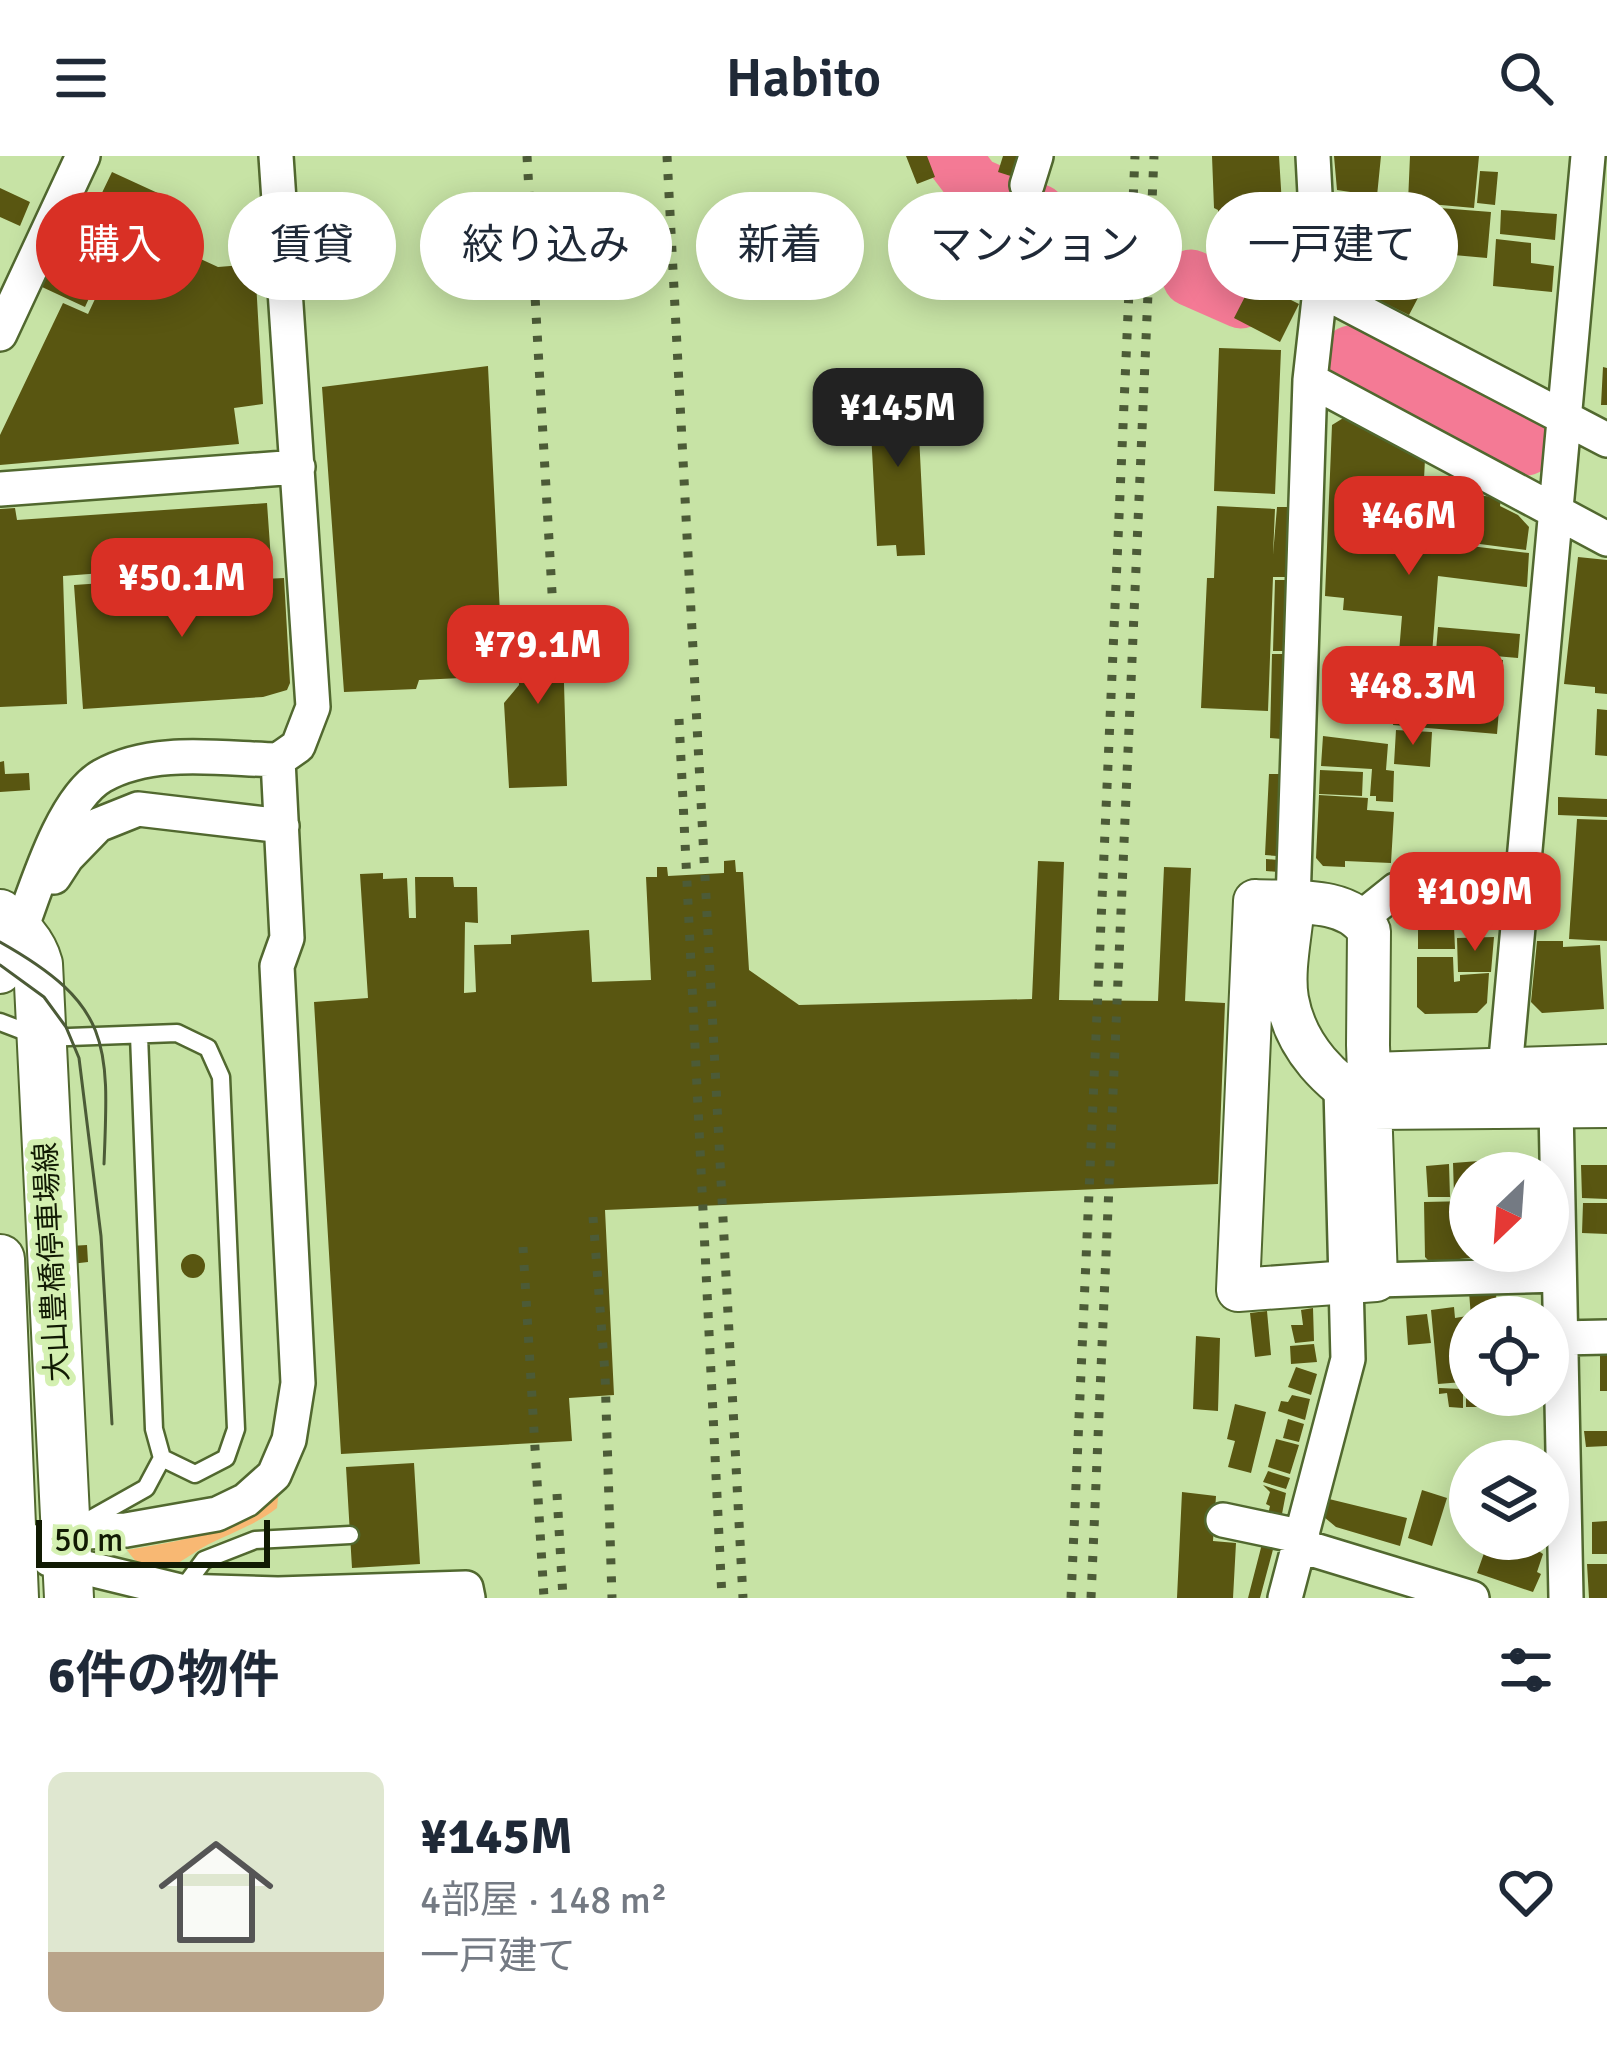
<!DOCTYPE html>
<html lang="ja">
<meta charset="utf-8">
<style>
:root{--surface:#fff;--page:#f6f6f7;--text:#1f2937;--muted:#747a83;--line:#e0e1e3;--accent:#d93025}
body{margin:0;font-family:Signika,"Noto Sans JP",sans-serif;background:var(--page);color:var(--text);height:100vh;display:flex;flex-direction:column;font-size:45px;white-space:nowrap}
*{box-sizing:border-box;margin:0}
p{font-size:39px;color:var(--muted)}
.icon{flex:none;width:66px;height:66px;fill:none;stroke:currentColor;stroke-width:2;stroke-linecap:round;stroke-linejoin:round}
.map{position:relative;height:1442px;overflow:hidden}
.panel{display:flex;flex-direction:column;background:var(--surface);flex:1}
.panel>*{flex:none}
.top-card{position:absolute;left:36px;top:36px;width:1536px;height:108px;display:flex;gap:24px}
.needle{width:78px;rotate:205deg}
.buttons{position:absolute;left:1449px;top:996px;display:grid;gap:24px}
.buttons a{display:grid;place-items:center;width:120px;height:120px;border-radius:50%;background:var(--surface);box-shadow:0 6px 30px #0003;font-size:60px}
.scale{position:absolute;left:36px;bottom:30px;width:234px;box-sizing:border-box;padding-left:12px;border:6px solid #111a03;border-top:0;font-size:33px;line-height:42px;white-space:nowrap;color:#111a03;-webkit-text-stroke:9px #d4f0b1;paint-order:stroke}
.price{position:absolute;translate:-50% -102px;padding:0 27px;border-radius:24px;background:var(--accent);color:#fff;font-size:39px;line-height:78px;filter:drop-shadow(0 3px 6px #0008)}
.price::after{content:'';position:absolute;left:50%;top:72px;width:36px;height:27px;margin-left:-18px;background:inherit;clip-path:polygon(0 0,100% 0,50% 100%)}
.price.active{background:#222;color:#fff}
ul{padding:0;list-style:none}
li{display:flex;align-items:center;gap:36px;height:300px;padding:0 48px}
li+li{border-top:3px solid var(--line)}
li span{display:grid;place-items:center;flex:none;width:336px;height:240px;border-radius:18px;color:#555}
li>.icon{margin-inline-start:auto}
span .icon{width:144px;height:144px;fill:#fffc;stroke-width:1}
li b{font-size:51px}
h2{display:flex;justify-content:space-between;align-items:center;height:144px;padding:0 48px;font-size:51px}
.tag{padding:0 42px;border-radius:54px;background:var(--surface);box-shadow:0 6px 30px #0003;font-size:42px;line-height:108px}
.tag.active{background:var(--accent);color:#fff}
header{display:flex;justify-content:space-between;align-items:center;height:156px;padding:0 48px;background:var(--surface);font-size:54px;font-weight:600}
.map>svg:first-child{display:block}
.green{fill:#f8b873}
.lines{fill:none;stroke-linecap:round;stroke-linejoin:round}
.river{stroke:#f47a95;stroke-width:57}
.building{fill:#595611}
.service-casing{stroke:#51682f;stroke-width:21}
.minor-casing{stroke:#51682f;stroke-width:38}
.tertiary-casing{stroke:#51682f;stroke-width:46}
.secondary-casing{stroke:#51682f;stroke-width:52}
.service{stroke:#fff;stroke-width:16}
.minor{stroke:#fff;stroke-width:33}
.tertiary{stroke:#fff;stroke-width:42}
.secondary{stroke:#fff;stroke-width:48}
.tram{stroke:#4c5b37;stroke-width:3}
.rail{stroke:#4c5b37;stroke-width:9;stroke-dasharray:6 12;stroke-linecap:butt}
.labels{text-anchor:middle;dominant-baseline:central;stroke-width:12;stroke-linejoin:round;paint-order:stroke}
.street-label{font-size:30px;fill:#111a03;stroke:#d4f0b1}
</style>
<header><svg class="icon" aria-label="menu" viewBox="0 0 24 24"><path d="M4 6h16M4 12h16M4 18h16"/></svg>Habito<svg class="icon" aria-label="search" viewBox="0 0 24 24"><circle cx="10" cy="10" r="6"/><path d="M15 15l6 6"/></svg></header>
<div class="map">
<svg width="1607" height="1442" viewBox="0 0 1607 1442">
<rect width="100%" height="100%" fill="#c7e3a5"/>
<!-- green -->
<path class="green" d="M279 1333 277 1352C255 1369 233 1376 209 1388 183 1401 154 1435 127 1394 189 1383 232 1379 279 1333Z"/>
<g class="lines">
<!-- river -->
<path class="river" d="M952 0 974 29 1039 57
M1191 122 1241 144
M1351 198 1526 291"/>
</g>
<!-- building -->
<path class="building" d="M906 0H927L935 21 917 28Z
M1003 0H1024L1017 22 998 16Z
M1212 0H1279L1282 49 1277 52V80L1220 83 1218 54 1214 52Z
M1334 0H1381L1377 40 1337 34Z
M1410 0H1479L1474 52 1408 46Z
M1480 15 1498 16 1495 49 1477 47Z
M112 16 173 44 160 72 99 43Z
M0 32 30 46 20 70 0 61Z
M86 48 125 66 111 95 72 77Z
M1401 49 1491 56 1487 102 1398 94Z
M1501 54 1557 58 1555 84 1500 78Z
M129 70 218 111 255 108 263 248 234 252 239 288 0 309V279L63 147 88 158Z
M1496 83 1531 87V107L1554 110 1552 136 1493 130Z
M60 92 103 112 85 151 42 131Z
M1393 100 1430 119 1409 159 1372 141Z
M1253 125 1299 148 1280 186 1234 162Z
M1219 192 1281 194 1275 338 1214 335Z
M488 210 503 520 419 524 416 533 344 536 322 231Z
M1603 211 1607 212V249H1601Z
M924 234 925 259H918L925 399 897 400 896 389 877 390 869 237Z
M1345 261 1425 303 1421 384 1529 397 1527 431 1438 420 1432 498 1503 504 1497 578 1393 569 1402 460 1343 454 1344 442 1325 440 1332 269Z
M1477 339 1501 342 1500 350 1518 359 1529 371 1526 394 1472 387Z
M267 347 271 404 63 420 67 548 0 551V353L15 352 17 364Z
M1217 350 1275 353 1273 399 1277 351H1289L1286 421H1273L1268 555 1201 552 1207 422H1214Z
M1578 401 1607 404V538L1595 537V531L1564 528Z
M263 416 264 423 284 422 290 527 287 534 263 541 83 553 74 429Z
M1275 424H1287L1285 495H1273Z
M562 459 567 630 509 632 504 547 519 529 516 460Z
M1438 471 1520 478 1518 502 1436 495Z
M1272 498H1284L1282 583 1270 582Z
M1597 553 1607 554V600L1595 599Z
M1396 574 1432 576 1430 611 1394 608Z
M1323 580 1388 588 1386 614 1394 615 1393 646 1376 645V640H1370L1372 613 1321 610Z
M4 605 5 618 29 617 30 634 0 636V606Z
M1320 614 1363 616 1362 640 1319 638Z
M1269 618H1282L1277 700 1265 699Z
M1319 639 1368 642 1367 654 1394 656 1391 707 1345 705V711L1323 710 1316 702Z
M1558 641 1607 643V661L1558 659Z
M1577 663 1607 664V785L1569 783Z
M1266 703 1278 704V716L1266 715Z
M735 704 736 716H743L749 814 799 849 1032 843 1038 705 1064 706 1059 844 1158 845 1164 711 1191 712 1185 845 1225 847 1218 1028 605 1054 614 1239 569 1242 572 1285 341 1298 314 846 368 842 360 718 383 717V723L407 722 409 762H416L415 721H453L454 731H477L478 767 465 766 464 837 476 836 474 789 511 788V779L589 774 592 826 651 824 646 721H657V711H667L668 720 724 717V705Z
M1419 741H1446V768H1418Z
M1418 770H1454L1455 793H1418Z
M1494 781 1491 816H1458L1457 782Z
M1537 785H1563V791L1600 789 1604 853 1542 857 1531 846Z
M1417 801H1453L1454 826 1460 825V819L1489 817 1487 847 1477 857 1425 858 1417 851Z
M1533 1004V1017H1507V1005Z
M1479 1005V1017H1470V1039H1454L1453 1007Z
M1449 1008 1450 1041H1428L1426 1010Z
M1581 1009H1607V1043L1582 1042Z
M1470 1045V1095H1479V1101L1430 1106 1425 1101 1424 1046Z
M1583 1047H1607V1078L1582 1077Z
M87 1089 88 1106 71 1108 70 1090Z
M181 1110a12 12 0 1 1 24 0a12 12 0 1 1-24 0Z
M1496 1135 1497 1161H1471L1469 1136Z
M1454 1151 1455 1162 1467 1160 1469 1188 1460 1189 1463 1226 1438 1228 1431 1154Z
M1313 1152 1314 1185 1295 1187 1291 1169H1303L1301 1154Z
M1267 1155 1271 1199 1255 1201 1250 1157Z
M1427 1158 1431 1187 1408 1189 1406 1160Z
M1196 1180 1220 1182 1218 1255 1193 1253Z
M1314 1188 1317 1206 1291 1208 1290 1190Z
M1600 1193H1607V1235H1600Z
M1296 1211 1317 1218 1311 1239 1288 1231Z
M1439 1232 1463 1233V1252L1449 1251 1447 1237 1439 1238Z
M1292 1239 1310 1243 1305 1264 1278 1255 1281 1245 1288 1246Z
M1466 1239H1537L1538 1252 1497 1251 1496 1245H1486L1485 1251H1466Z
M1235 1248 1266 1256 1251 1317 1228 1311 1235 1285 1227 1283Z
M1288 1263 1304 1268 1299 1286 1283 1282Z
M1584 1275H1607V1290L1586 1291Z
M1276 1283 1299 1289 1290 1318 1268 1311Z
M414 1307 420 1408 352 1412 346 1311Z
M1268 1315 1290 1322 1286 1333 1263 1326Z
M1263 1329 1286 1337 1282 1358 1268 1359 1270 1350 1266 1348 1270 1336Z
M1458 1332 1470 1336V1357H1455L1453 1340Z
M1422 1334 1447 1342 1432 1390 1408 1382Z
M1182 1336 1216 1340 1213 1385 1236 1387 1233 1442H1177Z
M1329 1343 1407 1362 1400 1390 1336 1371 1324 1361Z
M1607 1365V1398H1592V1366Z
M1489 1383H1520L1543 1398 1537 1416 1541 1418 1533 1436 1477 1417Z
M1263 1384 1275 1386 1260 1442H1248Z
M1587 1408H1607V1442H1589Z"/>
<g class="lines">
<!-- service casing -->
<g class="service-casing">
<path id="service" d="M0 866 42 882 177 877 208 892 221 921 236 1273 226 1302 195 1318 162 1302
M82 1368 146 1332 162 1302 154 1273 139 879
M181 1435 204 1404 255 1384 350 1379"/>
</g>
<!-- minor casing -->
<g class="minor-casing">
<path id="minor" d="M276 0 313 551 298 590 278 604
M1027 29 1036 0
M1320 134 1607 284
M0 178 83 0
M1310 224 1607 383
M0 333 298 311
M54 721 67 701 98 669 138 653 282 670
M1293 747 1310 224 1320 134 1313 0
M1361 762 1396 734 1521 736
M1505 914 1588 0
M1556 951 1566 1442
M1376 1124 1559 1119
M1560 1182 1607 1181
M1223 1364 1303 1381
M1301 1390 1472 1442
M12 1394 66 1377 126 1374 217 1358 246 1344 274 1319 289 1284 298 1227 277 810 287 782 278 604C222 603 153 591 102 620 62 643 36 733 20 775
M49 1403 180 1435 278 1438 466 1432 468 1442
M1285 1442 1348 1203 1341 932"/>
</g>
<!-- tertiary casing -->
<g class="tertiary-casing">
<path id="tertiary" d="M1255 745C1293 747 1348 740 1369 775L1368 889 1376 1124 1238 1134Z
M1293 747C1291 777 1282 814 1287 843 1296 893 1331 926 1372 952L1607 950
M0 816 20 775
M1372 918 1607 910"/>
</g>
<!-- secondary casing -->
<g class="secondary-casing">
<path id="secondary" d="M0 758C17 773 32 786 38 808L69 1442
M0 1103 14 1442"/>
</g>
<!-- service -->
<use href="#service" class="service"/>
<!-- minor -->
<use href="#minor" class="minor"/>
<!-- tertiary -->
<use href="#tertiary" class="tertiary"/>
<!-- secondary -->
<use href="#secondary" class="secondary"/>
<!-- tram -->
<path class="tram" d="M0 786C112 849 109 888 104 1008
M0 809 44 841 66 871 79 902 101 1080 112 1268"/>
<!-- rail -->
<path class="rail" d="M527 0 553 454
M667 0 743 1442
M679 563 722 1442
M593 1061 605 1217 612 1442
M523 1091 544 1442
M557 1338 563 1442
M1071 1442 1135 0
M1091 1442 1154 0"/>
</g>
<g class="labels">
<!-- street labels -->
<g class="street-label">
<text transform="translate(52 1106) rotate(-93)">大山豊橋停車場線</text>
</g>
</g>
</svg>
<div class="buttons">
<a><svg class="needle" viewBox="-14 -14 28 28"><path d="M0-13l5 13h-10z" fill="#e53935"/><path d="M0 13l5-13h-10z" fill="#747a83"/></svg></a>
<a><svg class="icon" aria-label="locate" viewBox="0 0 24 24"><circle cx="12" cy="12" r="6"/><path d="M12 2v4M12 18v4M2 12h4M18 12h4"/></svg></a>
<a><svg class="icon" aria-label="layers" viewBox="0 0 24 24"><path d="M12 4l9 5-9 5-9-5zM3 14l9 5 9-5"/></svg></a>
</div>
<div class="scale">50 m</div>
<b class="price active" style="left:898px;top:314px">¥145M</b>
<b class="price" style="left:1409px;top:422px">¥46M</b>
<b class="price" style="left:182px;top:484px">¥50.1M</b>
<b class="price" style="left:538px;top:551px">¥79.1M</b>
<b class="price" style="left:1413px;top:592px">¥48.3M</b>
<b class="price" style="left:1475px;top:798px">¥109M</b>
<div class="top-card">
<a class="tag active">購入</a>
<a class="tag">賃貸</a>
<a class="tag">絞り込み</a>
<a class="tag">新着</a>
<a class="tag">マンション</a>
<a class="tag">一戸建て</a>
</div>
</div>
<section class="panel">
<h2>6件の物件<svg class="icon" aria-label="filters" viewBox="0 0 24 24"><path d="M4 7h16M4 17h16"/><circle cx="9" cy="7" r="2"/><circle cx="15" cy="17" r="2"/></svg></h2>
<ul>
<li><span style="background:linear-gradient(#dfe7d0 75%,#b9a48a 0)"><svg class="icon" aria-label="home" viewBox="0 0 24 24"><path d="M3 11l9-7 9 7M6 9v11h12V9"/></svg></span><div><b>¥145M</b><p>4部屋 · 148 m²</p><p>一戸建て</p></div><svg class="icon" aria-label="heart" viewBox="0 0 24 24"><path d="M12 20l-8-8c-3-5 5-10 8-4 3-6 11-1 8 4z"/></svg></li>
</ul>
</section>
